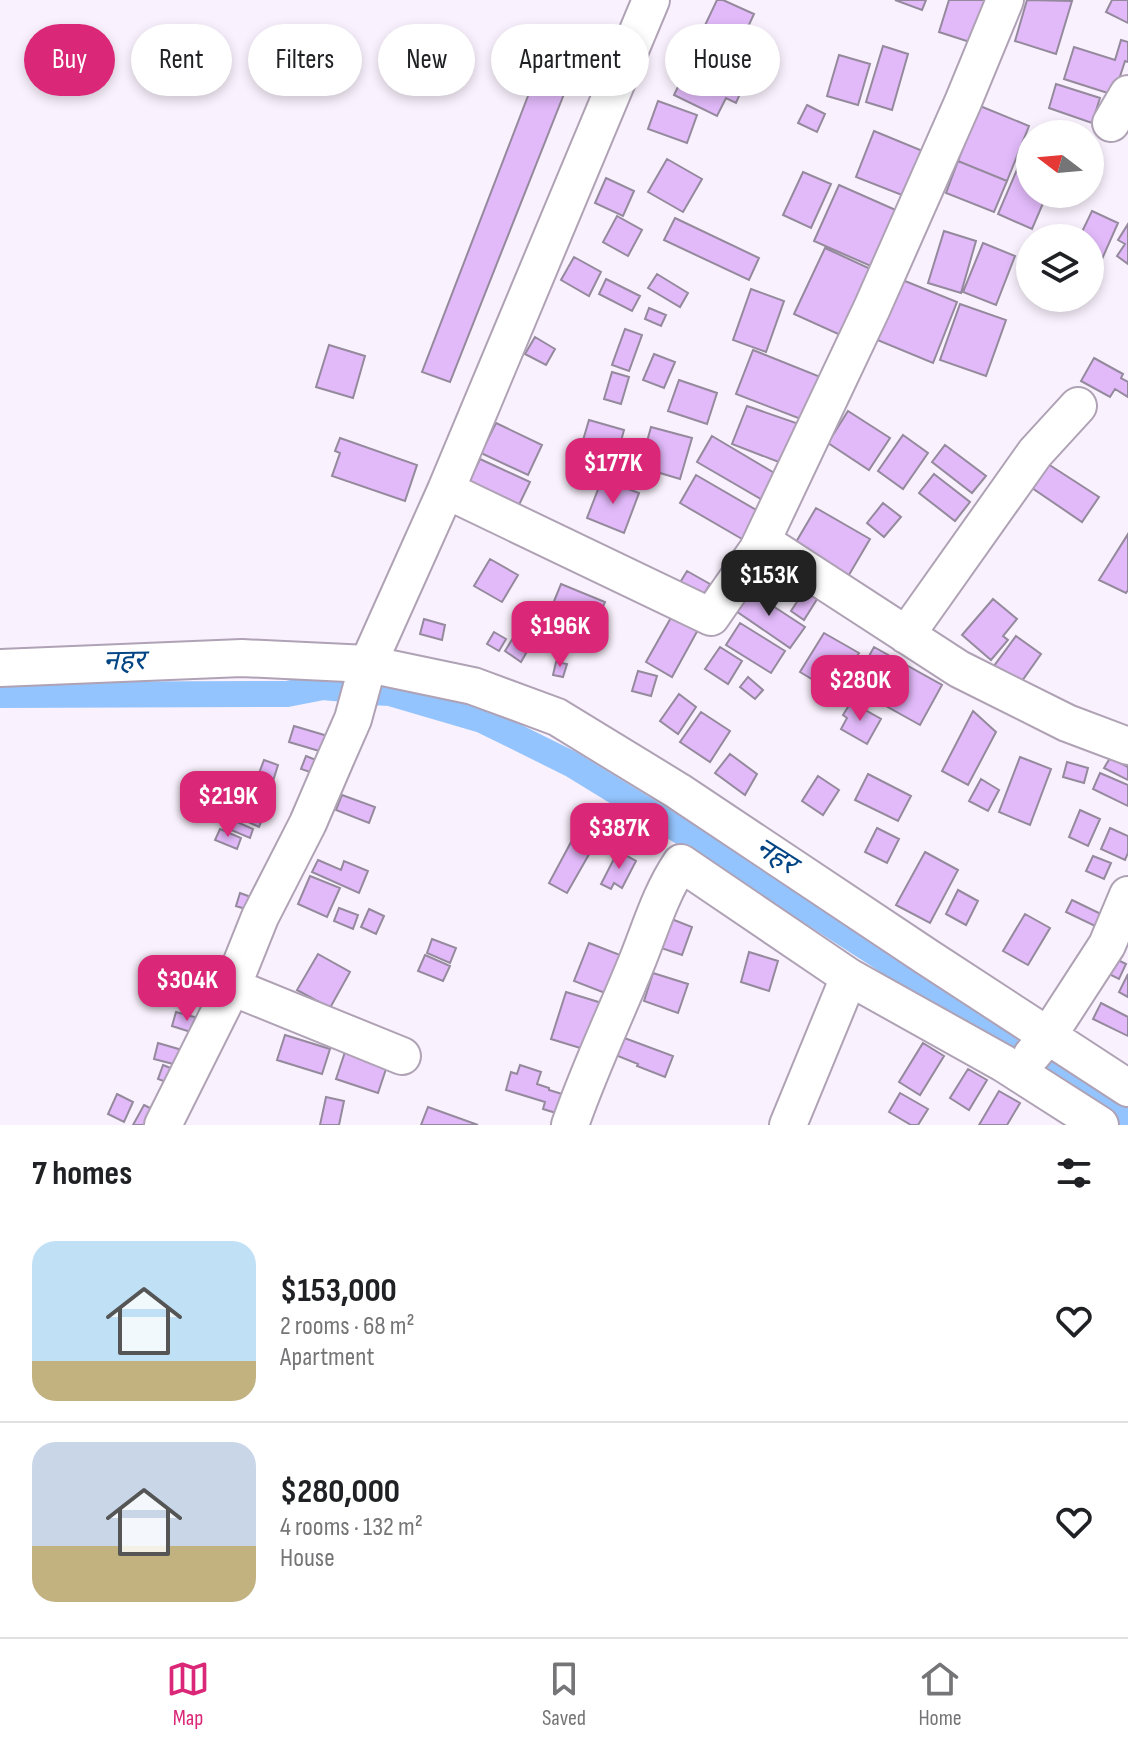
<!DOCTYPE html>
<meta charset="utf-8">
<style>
:root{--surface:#fff;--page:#f6f6f6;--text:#202124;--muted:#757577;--line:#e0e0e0;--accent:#db2777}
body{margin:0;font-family:"Sofia Sans Condensed","Noto Sans Devanagari",sans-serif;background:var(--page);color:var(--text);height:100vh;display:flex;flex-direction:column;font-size:30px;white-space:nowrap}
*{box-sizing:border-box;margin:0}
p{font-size:26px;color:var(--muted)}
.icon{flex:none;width:44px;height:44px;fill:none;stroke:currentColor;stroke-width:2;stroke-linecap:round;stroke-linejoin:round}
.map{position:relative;height:1125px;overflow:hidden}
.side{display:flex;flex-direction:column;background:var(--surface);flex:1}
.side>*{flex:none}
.banner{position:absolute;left:24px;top:24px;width:1080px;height:72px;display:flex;gap:16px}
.needle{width:52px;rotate:286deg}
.controls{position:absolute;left:1016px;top:120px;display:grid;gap:16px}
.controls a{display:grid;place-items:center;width:88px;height:88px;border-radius:50%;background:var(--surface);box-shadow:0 4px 12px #0003;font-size:40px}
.price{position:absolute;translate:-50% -68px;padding:0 18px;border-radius:16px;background:var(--accent);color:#fff;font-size:26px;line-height:52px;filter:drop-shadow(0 2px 4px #0008)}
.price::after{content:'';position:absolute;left:50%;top:48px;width:24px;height:18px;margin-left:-12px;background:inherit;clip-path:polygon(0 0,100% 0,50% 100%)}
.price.current{background:#222;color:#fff}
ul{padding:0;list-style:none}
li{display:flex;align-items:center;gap:24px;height:200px;padding:0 32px}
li+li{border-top:2px solid var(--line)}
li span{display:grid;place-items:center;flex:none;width:224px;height:160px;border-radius:24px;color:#555}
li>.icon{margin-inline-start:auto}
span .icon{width:96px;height:96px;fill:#fffc;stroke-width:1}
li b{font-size:34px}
h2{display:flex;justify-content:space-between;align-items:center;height:96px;padding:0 32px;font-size:34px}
.tag{padding:0 28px;border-radius:36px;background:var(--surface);box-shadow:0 4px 12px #0003;font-size:28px;line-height:72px}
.tag.current{background:var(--accent);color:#fff}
.dock{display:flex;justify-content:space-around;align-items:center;height:112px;border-top:2px solid var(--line);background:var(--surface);font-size:22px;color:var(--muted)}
.dock a{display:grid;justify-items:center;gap:4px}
.dock .current{color:var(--accent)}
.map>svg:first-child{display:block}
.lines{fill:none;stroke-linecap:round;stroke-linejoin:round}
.canal{stroke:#94c4fd;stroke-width:26}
.building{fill:#e2bafa;stroke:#958a9d;stroke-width:2}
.minor-casing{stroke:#afa2b5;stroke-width:40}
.minor{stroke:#fff;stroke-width:36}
.labels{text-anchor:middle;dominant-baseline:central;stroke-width:8;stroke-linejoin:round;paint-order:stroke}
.water-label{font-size:28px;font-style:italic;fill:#034584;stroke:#fff}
</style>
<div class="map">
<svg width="1128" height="1125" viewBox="0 0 1128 1125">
<rect width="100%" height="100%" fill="#f9f1fd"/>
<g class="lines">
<!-- canal -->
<path class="canal" d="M371 692 390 693 482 720 571 764 791 899 1128 1116
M0 695 287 694 323 687 345 689"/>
</g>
<!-- building -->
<path class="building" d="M717 0H723L754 14 734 57 698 40Z
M895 0H926L922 10Z
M949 0H991L976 44 939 32Z
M1027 0 1072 1 1056 54 1015 41Z
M1112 0H1128V23L1106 12Z
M551 36 583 46 450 382 422 372Z
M1121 40 1128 42V62L1125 61 1114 95 1064 79 1074 47 1115 60Z
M883 46 908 54 892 110 866 102Z
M697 48 749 73 736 103 726 98 717 116 674 95Z
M839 55 870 64 858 105 827 96Z
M1056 84 1100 98 1092 123 1049 108Z
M658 101 697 115 687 143 648 129Z
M807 105 825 114 817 132 798 123Z
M980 106 1029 126 1007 181 958 161Z
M874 131 930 154 912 199 856 177Z
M667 159 702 179 683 212 648 192Z
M958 161 1007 181 994 212 946 193Z
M1019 165 1030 170V194H1047L1032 229 998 214Z
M803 172 831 184 811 228 783 215Z
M606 178 634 191 623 216 595 203Z
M839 185 898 211 873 267 814 241Z
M1092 211 1118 223 1094 277 1090 276V238H1079Z
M617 216 642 230 628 256 603 242Z
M675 218 759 258 749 280 664 240Z
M1128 224V264L1117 256 1125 244 1118 240Z
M944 231 976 241 961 293 928 283Z
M983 243 1015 256 996 305 963 292Z
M825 248 877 272 847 338 794 314Z
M574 257 601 272 589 296 561 280Z
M657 274 688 293 680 307 648 288Z
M606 279 640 296 632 311 599 294Z
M900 279 957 302 933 363 875 339Z
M751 289 784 301 766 352 733 340Z
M960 304 1006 320 986 376 940 360Z
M649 308 666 315 661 326 645 319Z
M625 329 642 335 629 371 612 365Z
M535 337 555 349 546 365 525 354Z
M329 345 365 356 353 398 316 387Z
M753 350 823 378 806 421 736 394Z
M654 354 675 362 664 388 643 380Z
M1094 358 1123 374 1121 378 1128 382V397L1115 389 1110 397 1081 381Z
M612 372 629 377 621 404 604 399Z
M679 380 717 393 707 424 668 411Z
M747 406 799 424 784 464 732 444Z
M848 411 890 438 869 470 828 443Z
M589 420 624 430 614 467 578 457Z
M496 423 542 445 528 475 481 453Z
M651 427 692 438 680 479 640 467Z
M903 435 928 453 903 489 878 471Z
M712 436 781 477 766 502 697 462Z
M340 438 417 465 405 501 332 476 340 453 335 451Z
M945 445 986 476 972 493 932 462Z
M480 459 530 482 518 507 468 484Z
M1048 464 1099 497 1082 522 1032 488Z
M934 474 970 502 955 521 919 493Z
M696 475 758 511 742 539 680 503Z
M602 479 639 493 624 533 587 518Z
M883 503 901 517 884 537 867 523Z
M816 508 870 539 846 580 792 549Z
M1128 534V590L1126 593 1099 580Z
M490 559 518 575 502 602 474 586Z
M687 571 710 584 701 599 678 586Z
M812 579 824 588 804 620 791 611Z
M561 584 605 602 591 634 548 616Z
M747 589 805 627 790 648 733 609Z
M993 599 1017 619 1003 636 1008 640 991 660 962 635Z
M673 614 699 628 672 677 646 662Z
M424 619 445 625 442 640 420 634Z
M740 623 785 651 771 673 726 645Z
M494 632 506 639 499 651 487 644Z
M824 633 859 653 835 693 800 672Z
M1016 636 1041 654 1017 688 991 670Z
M513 638 529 648 521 662 505 651Z
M720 647 742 661 728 684 705 669Z
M874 647 942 685 920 725 852 687Z
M556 662 567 664 563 677 553 675Z
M638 671 657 676 651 696 632 691Z
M748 677 763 690 755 699 740 687Z
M679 694 696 707 678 734 660 721Z
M851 702 881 719 867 744 841 729 847 718 843 715Z
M973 711 996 732 968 785 942 771Z
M701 712 730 731 710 762 680 742Z
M294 726 331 737 326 753 289 742Z
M730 754 757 774 745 795 715 773Z
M306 756 321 762 316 774 301 769Z
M1020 757 1051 769 1030 825 999 812Z
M1110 758 1128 767V780L1104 768Z
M264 760 278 765 273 781 258 776Z
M1067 762 1088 768 1084 783 1063 777Z
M1100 773 1128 785V806L1093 789Z
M868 774 911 796 898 821 855 800Z
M818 776 839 790 823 815 802 801Z
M981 779 999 790 988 811 969 801Z
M342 795 375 807 369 823 336 810Z
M220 799 244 806 240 820 216 813Z
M251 806 265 812 259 827 246 821Z
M1080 810 1100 819 1088 846 1069 837Z
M228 818 253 829 250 838 224 827Z
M877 828 899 839 887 863 865 852Z
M1110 828 1128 836V853L1125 860 1101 849Z
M220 829 241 838 237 849 215 840Z
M577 831 596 842 567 893 549 883Z
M618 851 636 861 622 888 614 883 611 889 601 884Z
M925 852 958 870 930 923 896 905Z
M1093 856 1111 863 1104 879 1086 871Z
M318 860 341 870 344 861 368 871 359 893 312 872Z
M310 876 340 888 327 917 298 904Z
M958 890 978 901 966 925 946 914Z
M240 893 259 900 255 912 236 906Z
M1072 900 1101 914 1095 926 1066 912Z
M339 908 358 915 353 929 334 921Z
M369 909 384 916 376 934 361 927Z
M1025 914 1050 928 1028 965 1003 951Z
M669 918 692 927 682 955 658 947Z
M432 939 456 948 450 963 427 953Z
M589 943 620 955 605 993 574 981Z
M749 952 778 961 769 991 741 982Z
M318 954 350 972 330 1008 297 990Z
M425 955 450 966 443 981 418 971Z
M1110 956 1126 964 1119 979 1103 971Z
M203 960 230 969 226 981 199 972Z
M653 973 688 984 678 1013 644 1001Z
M1128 974V997L1119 992Z
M566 992 605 1004 590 1051 551 1039Z
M1101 1003 1128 1017V1036L1093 1019Z
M176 1012 202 1019 197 1034 172 1026Z
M285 1035 330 1049 322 1074 277 1060Z
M619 1036 673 1056 665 1077 637 1066 638 1064 613 1054Z
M158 1043 182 1050 177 1065 154 1059Z
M923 1043 944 1056 920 1095 899 1082Z
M347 1046 389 1060 378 1093 336 1079Z
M163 1065 178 1071 174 1085 158 1079Z
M520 1065 541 1072 537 1084 549 1088V1090L575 1098 569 1117 543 1109 545 1102 506 1090 511 1072 517 1074Z
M968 1069 987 1080 969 1110 950 1098Z
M999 1091 1020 1103 1007 1125H979Z
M900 1093 928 1109 918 1125H911L889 1112Z
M117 1094 133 1102 124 1122 108 1114Z
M326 1097 344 1101 339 1125H320Z
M144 1105 158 1112 152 1125H133Z
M428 1107 478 1125H421Z"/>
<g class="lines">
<!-- minor casing -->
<g class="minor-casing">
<path id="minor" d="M1111 123 1128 94
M446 490 711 617 758 549 872 308 963 102 1005 0
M762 541 959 669 1067 723 1128 746
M906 635 1035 453 1078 406
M0 668 242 658 368 664 473 686 557 717 678 791 927 957 1128 1088
M232 987 402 1056
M1032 1055 1048 1036 1107 945 1128 895
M163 1125 232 987 260 917 308 823 335 760 353 719 368 664 446 490 651 0
M570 1125C589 1070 614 1018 636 964 650 930 660 894 681 863L849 977 1003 1063 1100 1125
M788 1125 849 977"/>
</g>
<!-- minor -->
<use href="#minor" class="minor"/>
</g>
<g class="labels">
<!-- water labels -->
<g class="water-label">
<text transform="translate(124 661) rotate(-1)">नहर</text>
<text transform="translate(776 856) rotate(32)">नहर</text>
</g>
</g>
</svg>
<div class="controls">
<a><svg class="needle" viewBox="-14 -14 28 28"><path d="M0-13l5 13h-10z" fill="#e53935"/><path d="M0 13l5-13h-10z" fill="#757577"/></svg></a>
<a><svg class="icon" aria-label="layers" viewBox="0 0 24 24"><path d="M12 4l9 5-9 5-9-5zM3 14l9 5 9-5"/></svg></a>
</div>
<b class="price" style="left:613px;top:506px">$177K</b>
<b class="price current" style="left:769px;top:618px">$153K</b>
<b class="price" style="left:560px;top:669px">$196K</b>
<b class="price" style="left:860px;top:723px">$280K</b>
<b class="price" style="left:228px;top:839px">$219K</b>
<b class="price" style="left:619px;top:871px">$387K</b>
<b class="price" style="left:187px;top:1023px">$304K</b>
<div class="banner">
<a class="tag current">Buy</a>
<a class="tag">Rent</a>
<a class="tag">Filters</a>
<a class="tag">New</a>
<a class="tag">Apartment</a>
<a class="tag">House</a>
</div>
</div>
<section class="side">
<h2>7 homes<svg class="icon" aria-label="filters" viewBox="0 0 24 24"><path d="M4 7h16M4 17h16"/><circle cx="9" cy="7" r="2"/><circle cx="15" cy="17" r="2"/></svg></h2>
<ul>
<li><span style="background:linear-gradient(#bfe0f5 75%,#c2b280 0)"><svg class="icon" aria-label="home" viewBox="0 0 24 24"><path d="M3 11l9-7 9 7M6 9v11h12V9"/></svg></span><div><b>$153,000</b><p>2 rooms · 68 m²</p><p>Apartment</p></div><svg class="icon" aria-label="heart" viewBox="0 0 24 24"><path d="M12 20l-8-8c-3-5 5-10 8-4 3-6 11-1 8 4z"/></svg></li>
<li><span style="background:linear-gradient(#c9d6e8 65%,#c2b280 0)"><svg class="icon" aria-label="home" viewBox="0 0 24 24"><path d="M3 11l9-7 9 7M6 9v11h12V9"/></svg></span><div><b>$280,000</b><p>4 rooms · 132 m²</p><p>House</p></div><svg class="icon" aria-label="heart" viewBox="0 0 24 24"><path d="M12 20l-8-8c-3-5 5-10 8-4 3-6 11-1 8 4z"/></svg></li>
</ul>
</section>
<nav class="dock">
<a class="current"><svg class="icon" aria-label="map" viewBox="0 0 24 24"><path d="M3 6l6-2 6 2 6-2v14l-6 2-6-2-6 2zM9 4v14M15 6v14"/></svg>Map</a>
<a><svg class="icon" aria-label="saved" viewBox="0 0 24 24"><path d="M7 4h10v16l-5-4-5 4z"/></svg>Saved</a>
<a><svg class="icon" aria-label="home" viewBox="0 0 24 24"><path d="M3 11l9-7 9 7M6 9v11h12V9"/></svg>Home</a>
</nav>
